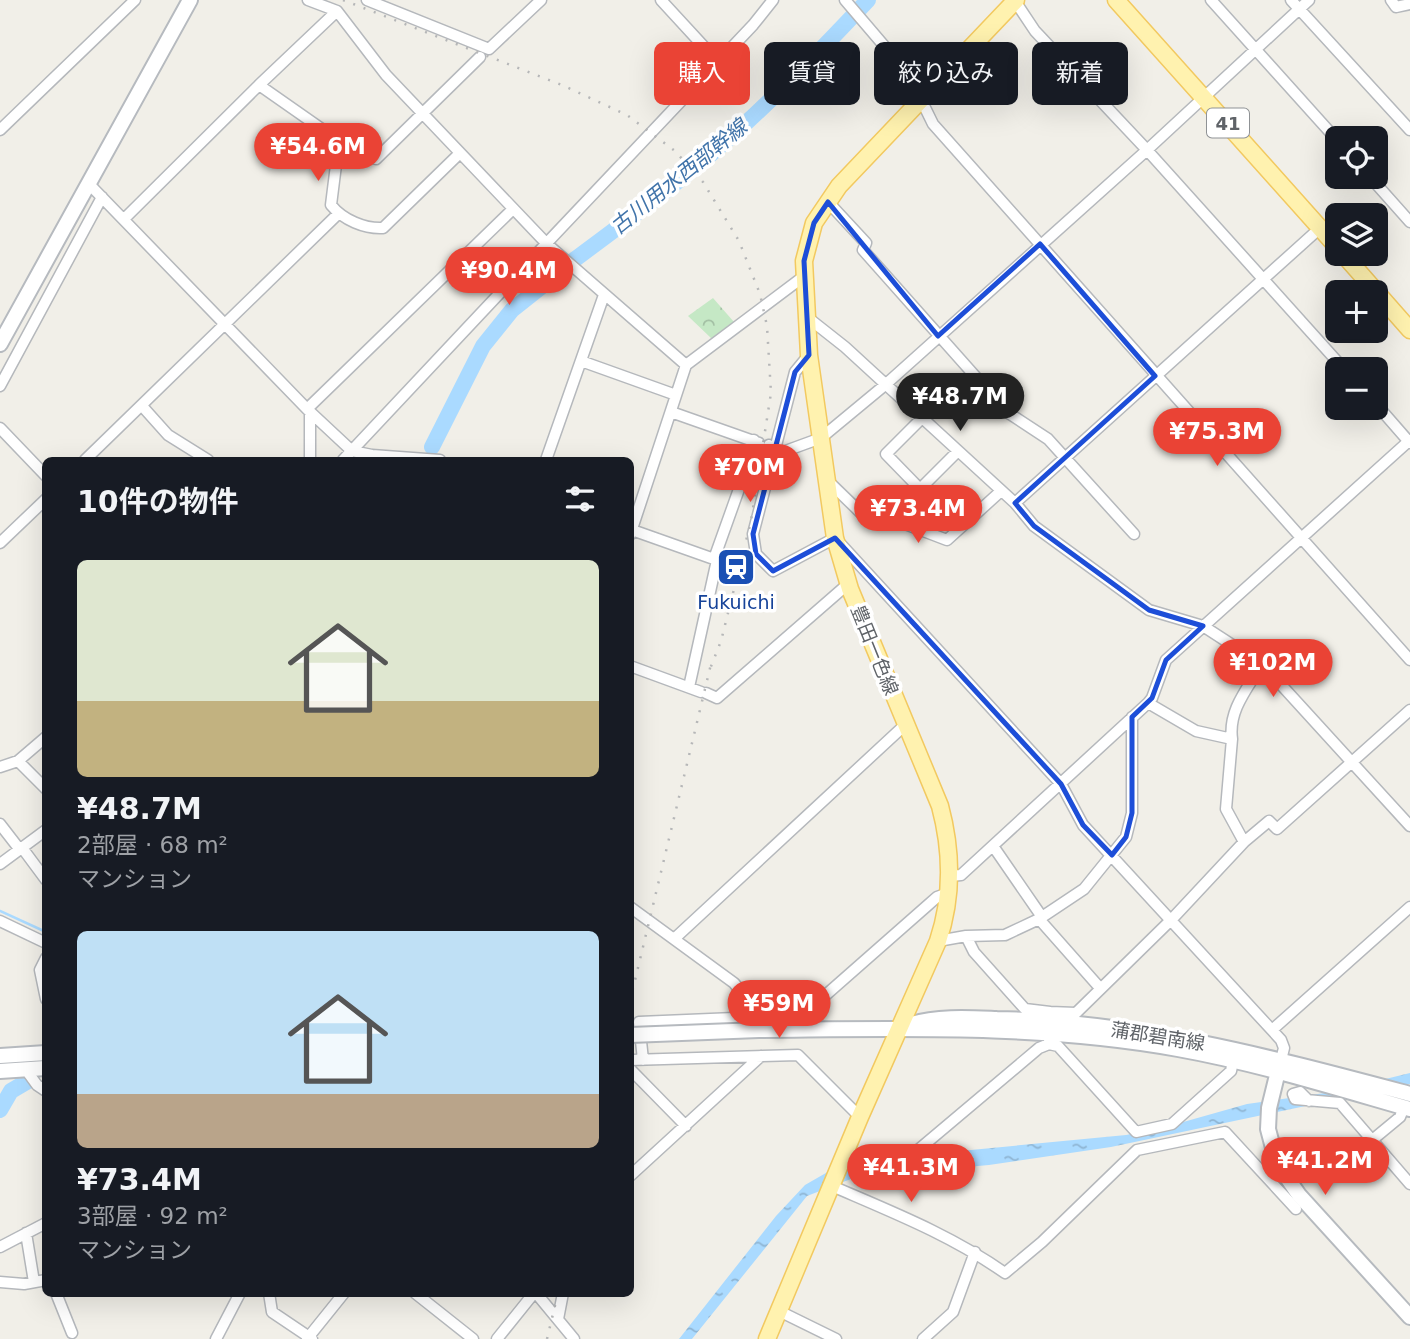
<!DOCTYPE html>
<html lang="ja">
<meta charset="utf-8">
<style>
:root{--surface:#171b24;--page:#242831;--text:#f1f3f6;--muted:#9ea1a6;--accent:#ea4335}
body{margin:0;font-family:"DejaVu Sans","Noto Sans JP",sans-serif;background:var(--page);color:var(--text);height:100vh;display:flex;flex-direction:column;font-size:26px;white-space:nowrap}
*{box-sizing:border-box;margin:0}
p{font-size:23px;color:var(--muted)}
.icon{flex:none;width:38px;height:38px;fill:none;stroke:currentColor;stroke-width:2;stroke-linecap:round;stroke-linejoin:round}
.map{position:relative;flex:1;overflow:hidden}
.drawer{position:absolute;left:42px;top:457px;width:592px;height:840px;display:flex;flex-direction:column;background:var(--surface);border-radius:10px;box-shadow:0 7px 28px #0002}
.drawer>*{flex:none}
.guide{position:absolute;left:654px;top:42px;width:649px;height:63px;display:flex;gap:14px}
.tools{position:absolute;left:1325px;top:126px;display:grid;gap:14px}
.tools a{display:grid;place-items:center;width:63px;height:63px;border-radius:10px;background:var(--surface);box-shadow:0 7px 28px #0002;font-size:35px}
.price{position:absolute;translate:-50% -60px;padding:0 16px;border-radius:24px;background:var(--accent);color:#fff;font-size:23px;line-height:46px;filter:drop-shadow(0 2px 4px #0008)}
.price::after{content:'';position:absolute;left:50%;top:42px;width:21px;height:16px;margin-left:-10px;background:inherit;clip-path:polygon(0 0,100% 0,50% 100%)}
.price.active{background:#222;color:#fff}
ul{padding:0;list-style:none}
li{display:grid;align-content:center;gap:14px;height:371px;padding:0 35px}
li span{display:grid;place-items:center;height:217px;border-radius:10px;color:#555}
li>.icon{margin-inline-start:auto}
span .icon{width:126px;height:126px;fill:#fffc;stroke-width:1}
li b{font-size:30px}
h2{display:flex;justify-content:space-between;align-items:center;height:84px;padding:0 35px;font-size:30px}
.chip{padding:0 24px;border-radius:10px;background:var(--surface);box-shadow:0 7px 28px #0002;font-size:24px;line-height:63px}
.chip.active{background:var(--accent);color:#fff}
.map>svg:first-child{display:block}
.park{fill:url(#park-crowns)}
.water{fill:url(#water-ripples)}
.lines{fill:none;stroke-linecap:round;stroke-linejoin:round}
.stream{stroke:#aadaff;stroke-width:2.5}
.river{stroke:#aadaff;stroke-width:16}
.street-casing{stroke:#b5b8bc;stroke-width:13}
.secondary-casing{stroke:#b6babf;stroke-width:18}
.primary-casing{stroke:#f2c960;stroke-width:19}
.street{stroke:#fff;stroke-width:10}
.secondary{stroke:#fff;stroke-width:14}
.primary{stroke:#fff2af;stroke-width:16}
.rail{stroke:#b6b7b8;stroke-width:2.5;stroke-dasharray:2 9;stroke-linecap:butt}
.secondary-bridge-casing{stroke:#b6babf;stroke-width:18;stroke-linecap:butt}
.secondary-bridge{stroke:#fff;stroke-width:14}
.marked{fill:none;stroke:#1d4ed8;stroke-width:5;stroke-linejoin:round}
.labels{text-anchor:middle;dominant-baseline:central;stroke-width:7;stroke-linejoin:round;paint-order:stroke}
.shield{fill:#fff;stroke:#8f9295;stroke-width:2}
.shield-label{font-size:18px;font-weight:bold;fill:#5f6368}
.transit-label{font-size:19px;fill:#164399;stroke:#fff}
.street-label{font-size:19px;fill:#5f6368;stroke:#fff}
.water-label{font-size:21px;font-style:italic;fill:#4174aa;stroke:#fff}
</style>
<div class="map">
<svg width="1410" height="1339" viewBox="0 0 1410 1339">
<defs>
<pattern id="park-crowns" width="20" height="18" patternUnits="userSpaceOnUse" patternTransform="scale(1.75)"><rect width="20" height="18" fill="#c5e8c5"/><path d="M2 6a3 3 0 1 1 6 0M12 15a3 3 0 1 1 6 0" fill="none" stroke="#a3c0a4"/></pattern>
<pattern id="water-ripples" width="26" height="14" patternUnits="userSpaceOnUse" patternTransform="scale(1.75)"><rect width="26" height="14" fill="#aadaff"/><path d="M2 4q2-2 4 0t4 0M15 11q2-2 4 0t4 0" fill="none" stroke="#8eb4d2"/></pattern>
</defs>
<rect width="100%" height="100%" fill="#f1efe8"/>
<!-- park -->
<path class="park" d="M713 298 734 322 712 339 688 316Z"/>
<!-- water -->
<path class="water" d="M1410 1073V1084L1111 1147 989 1165 856 1177 807 1196 692 1339H679L776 1216 805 1185 845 1162 1126 1135 1162 1128 1247 1104 1332 1092Z"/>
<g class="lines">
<!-- stream -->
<path class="stream" d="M0 911 46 932"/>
<!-- river -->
<path class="river" d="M574 260C622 224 671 189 717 149 770 103 819 52 868 0
M432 447 483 346 512 310 565 268
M0 1110 11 1091 28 1081"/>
<!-- street casing -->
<g class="street-casing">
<path id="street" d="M308 0 337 11 386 75 547 244 686 365
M367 0 489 49 541 0
M661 0 718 62
M845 0 909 75 933 124 1410 660
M1211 0 1337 140
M1291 0 1410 130
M1391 0 1396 7 1410 4
M1015 1 1035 31 1147 150 1344 369
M259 85 339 141 376 159 480 57
M0 130 135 0
M339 141 331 205C343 220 365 229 383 228L459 154
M1370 177 1410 222
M89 184 307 409 352 451 372 455 440 460
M828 202 866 243 863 250 1007 412 1048 439 1134 534
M124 219 259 85 337 11
M807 317 845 347 1015 503 1034 526 1149 610 1203 626 1263 665 1410 826
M809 355 795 372 753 534 756 554 773 571 835 538 1061 784 1083 825 1281 1040 1284 1048 1281 1060
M581 361 676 395
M0 386 102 197
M1376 404 1410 443
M142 406 168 435 208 460
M307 409 513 209
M671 412 759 443
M0 428 46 476
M769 445 780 453 821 438 885 385 1147 150 1309 0
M958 451 920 489 937 505 967 522
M85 460 338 214
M310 460V412
M343 460C479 314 616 170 753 25L773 0
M546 460 604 295
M829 482 860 512 905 524 947 540 1001 491
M1015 503 1320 228
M905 524 920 489 886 454 922 418
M632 530 714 559
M630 535 686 365 803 277
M0 543 46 499
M630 666 701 692
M689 687 717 560 714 559 749 461 754 440
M706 693 717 698 848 584
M1148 703 1196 731 1232 739 1226 809 1244 842
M1232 739C1228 710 1248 688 1262 664
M18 761 46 789
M0 767 18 761 46 737
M0 824 17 846 23 849 46 880
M993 846 1042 917
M0 864 46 830
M950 876 961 875 1148 703 1152 698 1166 660 1410 440
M630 907 734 983 762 1017
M1039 919 1100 988
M0 921 46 943
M966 936 974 952 1025 1009 1050 1012
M674 939 906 724
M938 941 966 936 1005 935 1039 919 1084 889 1126 837 1132 813V717
M46 958 40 970 46 999
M1272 1030 1410 907
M1049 1044 1058 1046 1136 1132 1172 1124 1231 1071 1233 1061
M630 1060 798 1055 860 1117
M643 1060 639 1022 803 1015 928 905 937 897 948 893
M630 1069 686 1126
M30 1070 29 1074 37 1085 46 1091
M1309 1101 1300 1092 1293 1094 1295 1099 1340 1103 1410 1184
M1371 1141 1400 1117 1404 1107
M918 1150 1039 1048 1049 1044 1050 1012 1076 1013 1172 919 1244 842 1269 821 1277 829 1410 710
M630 1176 761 1056
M832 1186C892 1212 951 1235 1005 1273L1042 1242 1137 1150 1225 1132 1296 1209
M26 1233 34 1282
M0 1247 46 1223
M0 1282 24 1284 46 1280
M56 1293 72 1333
M269 1293 272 1312 312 1339
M415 1293 473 1339
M536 1293 574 1339
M779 1311 836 1339
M558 1319 563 1293
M216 1339 240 1293
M307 1339 344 1293
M497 1339 534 1293
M923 1339 953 1312 975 1252"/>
</g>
<!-- secondary casing -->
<g class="secondary-casing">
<path id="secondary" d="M0 344 190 0
M912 1024C938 1016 970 1018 997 1019 1138 1021 1274 1058 1410 1094
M759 1030C898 1029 1040 1024 1178 1049 1256 1063 1333 1087 1410 1109
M0 1056 46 1053
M1280 1063 1269 1108 1268 1129 1277 1163 1299 1195 1410 1317
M0 1071 46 1068"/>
</g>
<!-- primary casing -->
<g class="primary-casing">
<path id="primary" d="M1116 0 1337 247
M1343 254 1410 330
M767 1339 860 1117 938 941C953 896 952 851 940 806L850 589 835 538 809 355 804 261 814 223 839 186 1016 0"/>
</g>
<!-- street -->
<use href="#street" class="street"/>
<!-- secondary -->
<use href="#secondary" class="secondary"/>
<!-- primary -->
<use href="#primary" class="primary"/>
<!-- rail -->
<path class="rail" d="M343 0 562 85 627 115 675 151 703 182 739 241 760 294 767 326 771 393 751 521 721 641 708 674
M630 1001 711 664
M547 1339 558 1293"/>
<!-- secondary-bridge casing -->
<g class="secondary-bridge-casing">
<path id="secondary-bridge" d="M630 1035 759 1030"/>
</g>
<!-- secondary-bridge -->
<use href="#secondary-bridge" class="secondary-bridge"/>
</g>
<!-- marked area -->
<path class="marked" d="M828 202 938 336 1040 244 1155 376 1015 503 1034 526 1149 610 1203 626 1166 660 1152 698 1132 717V813L1126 837 1112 855 1083 825 1061 784 835 538 773 571 756 554 753 534 795 372 809 355 804 261 814 223Z"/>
<!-- icons -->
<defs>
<g id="station-square" transform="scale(2.0125)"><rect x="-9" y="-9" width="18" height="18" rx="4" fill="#1a4fb4" stroke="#fff"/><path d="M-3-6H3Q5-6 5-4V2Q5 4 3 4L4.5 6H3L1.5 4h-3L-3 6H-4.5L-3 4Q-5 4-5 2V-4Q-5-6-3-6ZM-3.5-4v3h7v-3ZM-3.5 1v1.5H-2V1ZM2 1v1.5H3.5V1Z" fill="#fff"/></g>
</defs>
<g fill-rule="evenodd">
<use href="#station-square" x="736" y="567"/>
</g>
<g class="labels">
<!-- shield labels -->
<rect class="shield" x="1207" y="108.5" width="42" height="29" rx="5"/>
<g class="shield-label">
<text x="1228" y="123">41</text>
</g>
<!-- transit labels -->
<g class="transit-label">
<text x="736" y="602">Fukuichi</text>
</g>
<!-- street labels -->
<g class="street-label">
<text transform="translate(875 650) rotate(68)">豊田一色線</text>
<text transform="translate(1158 1036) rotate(9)">蒲郡碧南線</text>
</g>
<!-- water labels -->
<g class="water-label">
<text transform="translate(679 177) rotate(-39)">古川用水西部幹線</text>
</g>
</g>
</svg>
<div class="tools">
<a><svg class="icon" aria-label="locate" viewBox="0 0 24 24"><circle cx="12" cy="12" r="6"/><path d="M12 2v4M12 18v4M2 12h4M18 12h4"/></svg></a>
<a><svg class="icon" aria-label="layers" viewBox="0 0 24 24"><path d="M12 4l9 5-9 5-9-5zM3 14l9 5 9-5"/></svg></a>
<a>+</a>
<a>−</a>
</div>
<b class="price" style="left:318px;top:183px">¥54.6M</b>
<b class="price" style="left:509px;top:307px">¥90.4M</b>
<b class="price active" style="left:960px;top:433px">¥48.7M</b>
<b class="price" style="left:1217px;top:468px">¥75.3M</b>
<b class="price" style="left:750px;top:504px">¥70M</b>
<b class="price" style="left:918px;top:545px">¥73.4M</b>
<b class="price" style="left:1273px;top:699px">¥102M</b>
<b class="price" style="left:779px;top:1040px">¥59M</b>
<b class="price" style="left:1325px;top:1197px">¥41.2M</b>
<b class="price" style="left:911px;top:1204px">¥41.3M</b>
<div class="guide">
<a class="chip active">購入</a>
<a class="chip">賃貸</a>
<a class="chip">絞り込み</a>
<a class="chip">新着</a>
</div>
<section class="drawer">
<h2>10件の物件<svg class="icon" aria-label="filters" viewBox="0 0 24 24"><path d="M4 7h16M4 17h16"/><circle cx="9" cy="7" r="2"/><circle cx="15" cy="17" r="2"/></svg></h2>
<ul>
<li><span style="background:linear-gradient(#dfe7d0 65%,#c2b280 0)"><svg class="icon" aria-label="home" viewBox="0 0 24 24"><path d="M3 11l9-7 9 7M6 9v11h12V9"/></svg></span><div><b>¥48.7M</b><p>2部屋 · 68 m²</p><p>マンション</p></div></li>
<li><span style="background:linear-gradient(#bfe0f5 75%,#b9a48a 0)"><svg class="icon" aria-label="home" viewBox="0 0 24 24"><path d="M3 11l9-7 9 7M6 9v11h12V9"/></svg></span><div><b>¥73.4M</b><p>3部屋 · 92 m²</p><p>マンション</p></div></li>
</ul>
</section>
</div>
